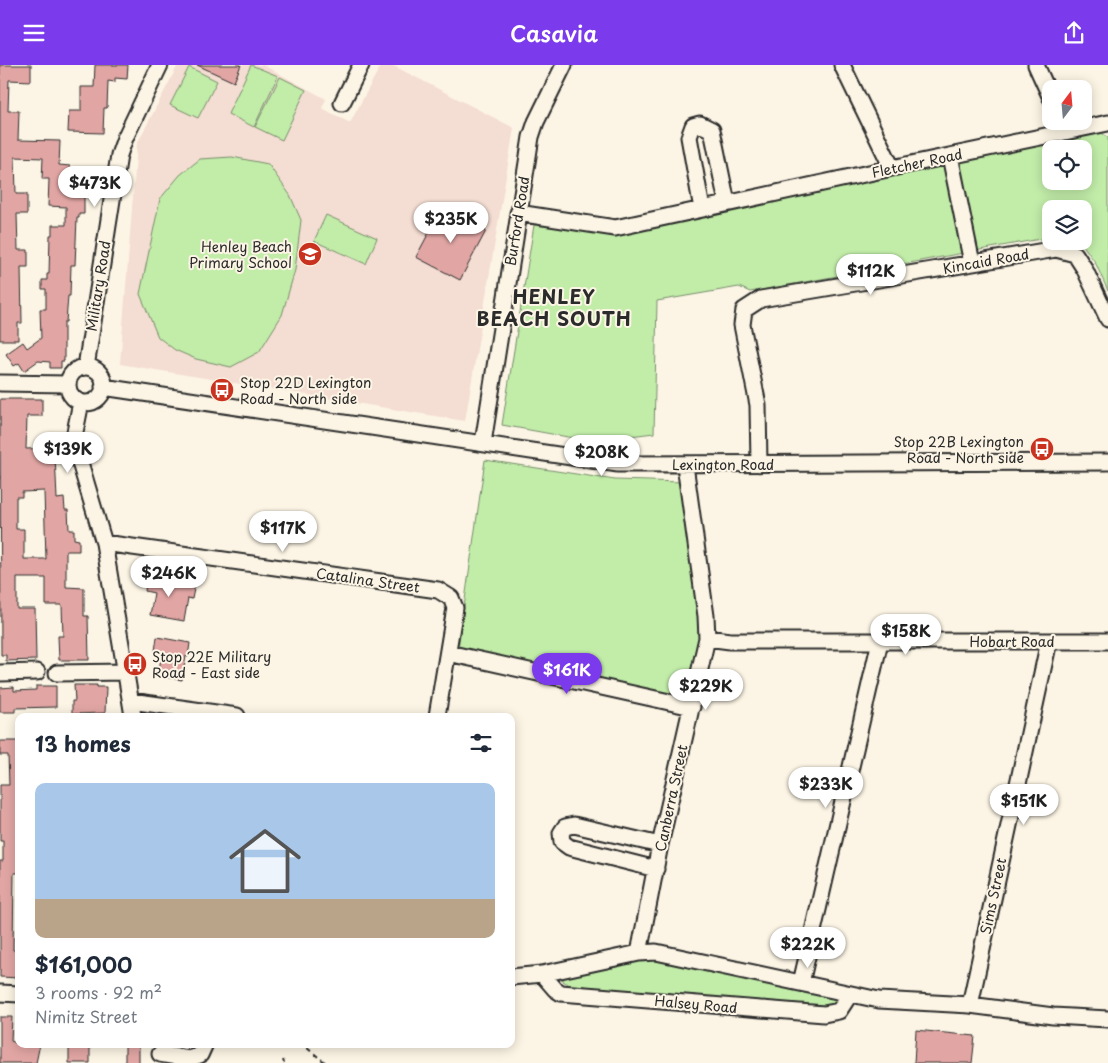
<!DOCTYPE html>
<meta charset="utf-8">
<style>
:root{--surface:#fff;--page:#f2f2f3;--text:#1f2937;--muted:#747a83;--accent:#7c3aed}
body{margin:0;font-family:"Playpen Sans",sans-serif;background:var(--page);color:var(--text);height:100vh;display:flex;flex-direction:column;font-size:19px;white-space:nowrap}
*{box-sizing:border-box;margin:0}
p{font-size:16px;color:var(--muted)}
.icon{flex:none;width:28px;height:28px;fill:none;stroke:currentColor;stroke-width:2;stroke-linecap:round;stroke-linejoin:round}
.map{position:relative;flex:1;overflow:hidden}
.sheet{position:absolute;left:15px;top:648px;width:500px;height:335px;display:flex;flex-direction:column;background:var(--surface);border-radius:10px;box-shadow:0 2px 12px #0003}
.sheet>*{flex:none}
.needle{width:32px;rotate:16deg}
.controls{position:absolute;left:1042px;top:15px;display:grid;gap:10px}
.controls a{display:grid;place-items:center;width:50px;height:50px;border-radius:10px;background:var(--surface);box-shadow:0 2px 12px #0003;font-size:25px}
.price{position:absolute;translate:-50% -42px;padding:0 11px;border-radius:18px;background:#fff;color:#222;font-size:16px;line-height:32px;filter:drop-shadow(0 1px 2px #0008)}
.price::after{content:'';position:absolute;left:50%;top:30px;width:15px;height:11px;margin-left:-8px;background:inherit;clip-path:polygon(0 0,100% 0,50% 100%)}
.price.active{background:var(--accent);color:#fff}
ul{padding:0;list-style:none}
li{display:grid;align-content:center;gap:10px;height:265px;padding:0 20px}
li span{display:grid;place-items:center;height:155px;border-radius:10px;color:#555}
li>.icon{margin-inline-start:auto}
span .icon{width:90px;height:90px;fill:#fffc;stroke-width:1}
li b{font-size:21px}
h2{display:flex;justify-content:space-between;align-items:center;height:60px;padding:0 20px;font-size:21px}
header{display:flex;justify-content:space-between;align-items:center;height:65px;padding:0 20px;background:var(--accent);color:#fff;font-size:22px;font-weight:600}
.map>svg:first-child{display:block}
.built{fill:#f4ddd2}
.green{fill:#c2eda9;stroke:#768c6a;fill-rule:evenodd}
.building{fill:#e1a6a4;stroke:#2b2b2b;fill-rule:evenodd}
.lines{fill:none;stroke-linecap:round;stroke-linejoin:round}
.minor-casing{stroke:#2b2b2b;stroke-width:19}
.path{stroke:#2b2b2b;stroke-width:2;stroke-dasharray:5 4;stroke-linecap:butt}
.minor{stroke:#fcf5e5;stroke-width:15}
.labels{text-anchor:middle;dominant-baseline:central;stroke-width:4;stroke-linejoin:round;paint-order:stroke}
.street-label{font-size:14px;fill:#2b2b2b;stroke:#fcf5e5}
.poi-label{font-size:14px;fill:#2b2b2b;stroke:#fcf5e5;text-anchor:end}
.district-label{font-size:19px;font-weight:bold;letter-spacing:1px;fill:#2b2b2b;stroke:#fcf5e5}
</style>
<header><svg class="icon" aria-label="menu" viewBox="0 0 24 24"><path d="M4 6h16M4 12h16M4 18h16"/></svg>Casavia<svg class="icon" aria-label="share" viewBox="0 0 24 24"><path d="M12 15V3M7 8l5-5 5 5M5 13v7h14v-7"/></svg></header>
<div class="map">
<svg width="1108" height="998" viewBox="0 0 1108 998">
<rect width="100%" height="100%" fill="#fcf5e5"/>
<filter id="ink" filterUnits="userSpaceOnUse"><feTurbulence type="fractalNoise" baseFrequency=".02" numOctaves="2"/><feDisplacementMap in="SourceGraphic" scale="10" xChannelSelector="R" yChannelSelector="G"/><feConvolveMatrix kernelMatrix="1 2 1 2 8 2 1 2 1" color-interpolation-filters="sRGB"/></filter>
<g filter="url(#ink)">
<!-- built -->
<path class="built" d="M178 0H263L326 34 322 43 350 58 381 0H392L514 63 465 356 120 299 137 79Z"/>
<!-- green -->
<path class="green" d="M251 0 278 11 254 62 228 49Z
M189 2 217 16 198 53 170 40Z
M280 12 306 25 282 75 255 62Z
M1090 67H1101L1108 73V226L1095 197 1080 176H1084V144H1051V172L750 227 739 222 657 236 654 368 590 376 502 360 534 160 617 168ZM1051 84H1084V116H1051Z
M232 92 268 99 290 130 301 155 295 205 282 250 259 287 231 302 196 294 175 285 158 272 140 229 160 134 180 110 200 94Z
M326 150 377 173 366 199 314 176Z
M485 395 615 415 683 417 702 562 687 634 458 584Z
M655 892 835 930V937L831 941H825L571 921 563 916V911Z"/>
<!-- building -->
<path class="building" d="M0 0H31V16L9 15 8 46H19L18 75 60 76 59 100 70 101 68 126H84V149H79V153H77L75 200H71L70 231H68L66 257H64V296H61V303H50V297L38 296 24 306 19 298 14 301 6 289 23 277 27 283 41 273 40 244H46V224H42V215H47V209H49L50 170H52V160H66V142L48 141 49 114H42L43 93 15 92 16 129H27V149H17L18 185H28V202H21L22 258H18V275H0Z
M95 0H128L127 14 115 13V17L108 16 107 43H104L103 68 68 67 69 46H81V22H94Z
M197 0H241L234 17Z
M442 143 486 166 460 215 416 192Z
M0 334H42V351H27L26 384 47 383 49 390H55L57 434 64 433 65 445H68L69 465H74V474L79 475V486H66V522L84 523V551H88L89 595H59L58 571H63L62 540H46V513H17V544H35L36 595 6 596V590H1ZM44 426 46 494H24V464H16V432H22V427Z
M147 512 195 519 192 534 188 533 184 556 150 550 154 528 145 526Z
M157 572 190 578 188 592 186 591 182 615 158 611 162 587 155 586Z
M74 620H97V622H106L105 648 72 649V636H75Z
M36 621H56V642L15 643V647H0V623L14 622V626L36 625Z
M0 676H19V808H14L13 885 19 886V913L0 912V796H3V776H0V720H9L8 690H0Z
M0 952H12L11 976 19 979H40L36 998H0Z
M916 965 975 971 972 998H914Z
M69 979H90V998H69Z
M125 979 139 980V998H125Z"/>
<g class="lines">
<!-- minor casing -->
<g class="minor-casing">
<path id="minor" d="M842 0 892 103
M1036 0 1051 33
M342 38 361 0
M950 91 972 198
M702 144 689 72 693 61 700 59 712 65 727 138
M518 148 615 163 892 103 1108 58
M86 302 119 90 125 73 160 0
M68 320a18 18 0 1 1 36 0a18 18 0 1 1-36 0Z
M0 318 68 319
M103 322 618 399 1108 397
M81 337 75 367 76 384 104 478 133 651
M483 378 531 72 536 57 564 0
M759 399 758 340 742 260 744 245 761 234 1056 184 1075 189 1084 203 1108 254
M104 478 438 525 451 533 455 543 437 651
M707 573 730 576H1108
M448 588 692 642
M0 608 37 607
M57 608 125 607V605
M131 636 237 651
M656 804 569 782 562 777 561 768 565 762 574 760 660 780
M639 888 660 780 707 573 706 551 685 400
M542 909 555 924 561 928 824 949 839 946 850 929
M511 912 542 909 639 888 656 887 879 935 970 940 1053 951 1108 954
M801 918 880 576
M0 928 19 929
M970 940 1049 576
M160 989 188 994 200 990 205 979"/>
</g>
<!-- path -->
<path class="path" d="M307 983 326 998
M283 995 284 998"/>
<!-- minor -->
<use href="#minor" class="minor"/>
</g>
</g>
<!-- icons -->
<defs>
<g id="school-disc" transform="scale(1.25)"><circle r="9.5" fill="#c8321e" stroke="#fcf5e5"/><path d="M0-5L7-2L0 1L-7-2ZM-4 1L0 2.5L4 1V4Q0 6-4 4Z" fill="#fff"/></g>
<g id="bus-disc" transform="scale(1.25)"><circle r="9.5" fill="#c8321e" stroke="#fcf5e5"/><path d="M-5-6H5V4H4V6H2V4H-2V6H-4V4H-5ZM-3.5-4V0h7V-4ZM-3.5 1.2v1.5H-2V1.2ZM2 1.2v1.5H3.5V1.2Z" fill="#fff"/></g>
</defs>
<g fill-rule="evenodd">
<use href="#school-disc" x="310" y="189"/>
<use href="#bus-disc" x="222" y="325"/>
<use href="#bus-disc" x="1042" y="384"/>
<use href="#bus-disc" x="135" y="599"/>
</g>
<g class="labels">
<!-- street labels -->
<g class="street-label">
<text transform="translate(917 98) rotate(-12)">Fletcher Road</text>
<text transform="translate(517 156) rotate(-81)">Burford Road</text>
<text transform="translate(986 196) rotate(-10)">Kincaid Road</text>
<text transform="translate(98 221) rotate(-81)">Military Road</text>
<text x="723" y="399">Lexington Road</text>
<text transform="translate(368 515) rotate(8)">Catalina Street</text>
<text x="1012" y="576">Hobart Road</text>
<text transform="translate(671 733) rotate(-78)">Canberra Street</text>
<text transform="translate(993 831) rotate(-78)">Sims Street</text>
<text transform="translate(696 939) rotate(5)">Halsey Road</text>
</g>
<!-- poi labels -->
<g class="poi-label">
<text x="292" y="181">Henley Beach<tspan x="292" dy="16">Primary School</tspan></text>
<text x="240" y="317" text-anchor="start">Stop 22D Lexington<tspan x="240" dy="16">Road - North side</tspan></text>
<text x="1024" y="376">Stop 22B Lexington<tspan x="1024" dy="16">Road - North side</tspan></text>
<text x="152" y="591" text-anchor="start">Stop 22E Military<tspan x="152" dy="16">Road - East side</tspan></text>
</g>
<!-- district labels -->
<g class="district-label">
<text x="554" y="231">HENLEY<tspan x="554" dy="22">BEACH SOUTH</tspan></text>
</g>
</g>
</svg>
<div class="controls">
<a><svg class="needle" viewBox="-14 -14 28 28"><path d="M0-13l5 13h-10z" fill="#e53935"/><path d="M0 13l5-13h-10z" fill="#747a83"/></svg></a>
<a><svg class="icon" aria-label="locate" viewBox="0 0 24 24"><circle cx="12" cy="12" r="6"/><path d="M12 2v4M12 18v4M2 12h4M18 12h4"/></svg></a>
<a><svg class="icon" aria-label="layers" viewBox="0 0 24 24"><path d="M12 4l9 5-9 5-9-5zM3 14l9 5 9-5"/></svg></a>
</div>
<b class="price" style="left:95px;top:143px">$473K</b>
<b class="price" style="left:451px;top:179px">$235K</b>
<b class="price" style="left:871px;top:231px">$112K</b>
<b class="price" style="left:68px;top:409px">$139K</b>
<b class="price" style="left:602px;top:412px">$208K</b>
<b class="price" style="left:283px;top:488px">$117K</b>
<b class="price" style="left:169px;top:533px">$246K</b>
<b class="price" style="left:906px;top:591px">$158K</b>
<b class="price active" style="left:567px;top:630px">$161K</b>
<b class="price" style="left:706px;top:646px">$229K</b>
<b class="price" style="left:826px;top:744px">$233K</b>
<b class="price" style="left:1024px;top:761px">$151K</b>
<b class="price" style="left:808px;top:904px">$222K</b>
<section class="sheet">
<h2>13 homes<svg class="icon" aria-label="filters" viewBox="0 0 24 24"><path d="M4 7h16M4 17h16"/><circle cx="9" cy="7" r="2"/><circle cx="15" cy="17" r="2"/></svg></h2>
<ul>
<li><span style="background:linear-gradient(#a9c7e8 75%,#b9a48a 0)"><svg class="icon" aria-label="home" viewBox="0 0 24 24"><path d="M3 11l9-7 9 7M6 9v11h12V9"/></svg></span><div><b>$161,000</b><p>3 rooms · 92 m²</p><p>Nimitz Street</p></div></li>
</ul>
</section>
</div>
